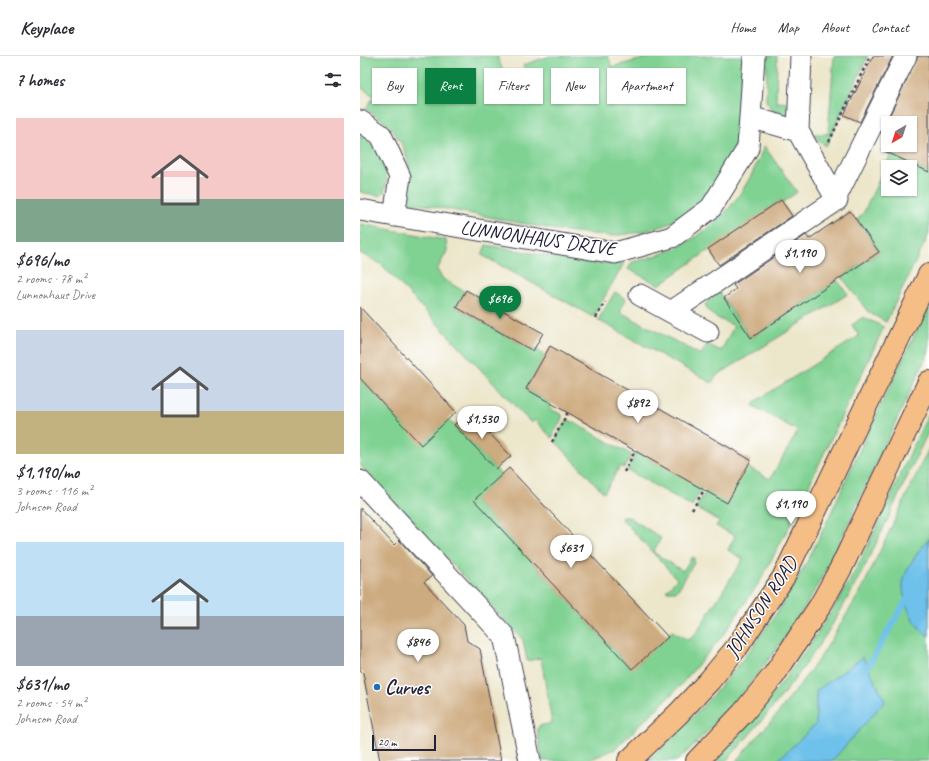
<!DOCTYPE html>
<meta charset="utf-8">
<style>
:root{--surface:#fff;--page:#f2f2f3;--text:#2b2b33;--muted:#7c7c81;--line:#e1e1e2;--accent:#0b8043}
body{margin:0;font-family:Caveat,sans-serif;background:var(--page);color:var(--text);height:100vh;display:flex;flex-direction:column;font-size:15px;white-space:nowrap}
*{box-sizing:border-box;margin:0}
p{font-size:13px;color:var(--muted)}
.icon{flex:none;width:22px;height:22px;fill:none;stroke:currentColor;stroke-width:2;stroke-linecap:round;stroke-linejoin:round}
.map{position:relative;flex:1;overflow:hidden}
.panel{display:flex;flex-direction:column;background:var(--surface);width:360px}
.panel>*{flex:none}
.guide{position:absolute;left:12px;top:12px;width:380px;height:36px;display:flex;gap:8px}
.needle{width:26px;rotate:219deg}
.tools{position:absolute;left:521px;top:60px;display:grid;gap:8px}
.tools a{display:grid;place-items:center;width:36px;height:36px;border-radius:0px;background:var(--surface);box-shadow:0 1px 3px #0004;font-size:20px}
.scale{position:absolute;left:12px;bottom:10px;width:64px;box-sizing:border-box;padding-left:4px;border:2px solid #22223b;border-top:0;font-size:11px;line-height:14px;white-space:nowrap;color:#22223b;-webkit-text-stroke:3px #fff;paint-order:stroke}
.price{position:absolute;translate:-50% -34px;padding:0 9px;border-radius:14px;background:#fff;color:#222;font-size:13px;line-height:26px;filter:drop-shadow(0 1px 2px #0008)}
.price::after{content:'';position:absolute;left:50%;top:24px;width:12px;height:9px;margin-left:-6px;background:inherit;clip-path:polygon(0 0,100% 0,50% 100%)}
.price.active{background:var(--accent);color:#fff}
ul{padding:0;list-style:none}
li{display:grid;align-content:center;gap:8px;height:212px;padding:0 16px}
li span{display:grid;place-items:center;height:124px;border-radius:0px;color:#555}
li>.icon{margin-inline-start:auto}
span .icon{width:72px;height:72px;fill:#fffc;stroke-width:1}
li b{font-size:17px}
h2{display:flex;justify-content:space-between;align-items:center;height:48px;padding:0 16px;font-size:17px}
.chip{padding:0 14px;border-radius:0px;background:var(--surface);box-shadow:0 1px 3px #0004;font-size:14px;line-height:36px}
.chip.active{background:var(--accent);color:#fff}
header{display:flex;align-items:center;gap:24px;box-sizing:border-box;height:56px;padding:0 20px;background:var(--surface);border-bottom:1px solid var(--line)}
header strong{font-size:19px}
nav{display:flex;gap:22px;margin-inline-start:auto;font-size:14px}
main{display:flex;flex:1;min-height:0}
.map>svg:first-child{display:block}
.green{fill:#80d293;stroke:#517a67;fill-rule:evenodd}
.water{fill:#6ec1ea;stroke:#487292}
.lines{fill:none;stroke-linecap:round;stroke-linejoin:round}
.stream{stroke:#6ec1ea;stroke-width:6}
.building{fill:#cdab80}
.minor-casing{stroke:#403f50;stroke-width:23}
.major-casing{stroke:#403f50;stroke-width:24}
.path{stroke:#403f50;stroke-width:2.5;stroke-dasharray:3 3;stroke-linecap:butt}
.minor{stroke:#fff;stroke-width:21}
.major{stroke:#f6be87;stroke-width:22}
.poi-dot{fill:#1f6fb2;stroke:#fff;stroke-width:1.5}
.labels{text-anchor:middle;dominant-baseline:central;stroke-width:3;stroke-linejoin:round;paint-order:stroke}
.street-label{font-size:20px;fill:#22223b;stroke:#fff}
.poi-label{font-size:20px;font-weight:bold;fill:#22223b;stroke:#fff;text-anchor:start}
</style>
<header>
<strong>Keyplace</strong>
<nav><a>Home</a><a>Map</a><a>About</a><a>Contact</a></nav>
</header>
<main>
<section class="panel">
<h2>7 homes<svg class="icon" aria-label="filters" viewBox="0 0 24 24"><path d="M4 7h16M4 17h16"/><circle cx="9" cy="7" r="2"/><circle cx="15" cy="17" r="2"/></svg></h2>
<ul>
<li><span style="background:linear-gradient(#f6c9c9 65%,#7fa58c 0)"><svg class="icon" aria-label="home" viewBox="0 0 24 24"><path d="M3 11l9-7 9 7M6 9v11h12V9"/></svg></span><div><b>$696/mo</b><p>2 rooms · 78 m²</p><p>Lunnonhaus Drive</p></div></li>
<li><span style="background:linear-gradient(#c9d6e8 65%,#c2b280 0)"><svg class="icon" aria-label="home" viewBox="0 0 24 24"><path d="M3 11l9-7 9 7M6 9v11h12V9"/></svg></span><div><b>$1,190/mo</b><p>3 rooms · 116 m²</p><p>Johnson Road</p></div></li>
<li><span style="background:linear-gradient(#bfe0f5 60%,#9aa5b1 0)"><svg class="icon" aria-label="home" viewBox="0 0 24 24"><path d="M3 11l9-7 9 7M6 9v11h12V9"/></svg></span><div><b>$631/mo</b><p>2 rooms · 54 m²</p><p>Johnson Road</p></div></li>
</ul>
</section>
<div class="map">
<svg width="569" height="705" viewBox="0 0 569 705">
<rect width="100%" height="100%" fill="#fff"/>
<filter id="ink" filterUnits="userSpaceOnUse"><feTurbulence type="fractalNoise" baseFrequency=".025" numOctaves="2"/><feDisplacementMap in="SourceGraphic" scale="8" xChannelSelector="R" yChannelSelector="G"/><feConvolveMatrix kernelMatrix="1 2 1 2 8 2 1 2 1" color-interpolation-filters="sRGB"/></filter>
<filter id="wash" filterUnits="userSpaceOnUse"><feTurbulence type="fractalNoise" baseFrequency=".012" numOctaves="4" result="noise"/><feDisplacementMap in="SourceGraphic" scale="16" xChannelSelector="R" yChannelSelector="G"/><feGaussianBlur stdDeviation="0.9" result="paint"/><feColorMatrix in="noise" values="0 0 0 0 0 0 0 0 0 0 0 0 0 0 0 0 0 1.4 0 .05"/><feComposite in="paint" operator="in"/></filter>
<g filter="url(#wash)">
<rect width="100%" height="100%" fill="#ece6ca"/>
<!-- green -->
<path class="green" d="M0 0H139L137 1 142 12 148 18H156L165 14 163 9 190 0H248L252 11 295 0H383L380 74 370 104 348 138 330 154 306 169 282 176 251 180 197 174 49 146C52 117 50 95 30 71 24 64 13 58 6 53L14 40 0 31Z
M407 0H417L416 46 431 47 429 57 425 58 413 55 406 45Z
M474 0H508L466 90 451 78H468Z
M0 77C16 88 37 121 21 140L0 136Z
M404 90 437 136 423 146 421 144 299 229 268 213 272 206C339 192 381 154 404 90Z
M531 98 566 115 569 109V178L526 266 508 256 482 221 519 196 497 164 504 156ZM528 111H550V133H528Z
M0 168 86 184 87 195 77 214 83 223 105 236 96 251 173 295 175 292 185 300 166 333 191 347 189 352 202 359V362L192 382 175 364 171 367 21 208 0 197Z
M126 189 228 207H264L233 261 122 199Z
M477 224 488 238 356 320 352 327 238 264 255 236 266 243 260 256 341 299 347 288 361 295 374 270C364 264 348 261 345 248L359 236 391 282Z
M569 249V295L475 496C438 572 379 649 317 705H288C338 659 382 609 420 552 450 506 472 455 495 404 519 352 544 301 569 249Z
M503 261 524 271 431 467 400 525 364 578 318 632 255 693 227 705H182L177 673 179 670 192 667 181 602 167 605 163 584 0 409V322L61 388 88 363 136 413 141 419 115 445 272 613 312 575 328 584 334 580 383 503 368 494 375 480 356 470 359 465 336 452 346 435 387 411 410 423 438 375 393 350 396 345 499 280 492 269Z
M569 357V374C540 434 515 496 481 554 449 609 409 658 366 705H356C407 649 449 595 487 530 518 474 541 414 569 357Z
M209 364 272 399 264 412 260 410 244 437 195 385 206 365Z
M569 392V705H376L419 656 462 599 502 533Z
M277 396 342 432 332 450 267 414Z
M263 461H269L301 482 293 496 323 515 332 501 334 502V507L317 535H306L317 523 264 465 262 463Z"/>
<!-- water -->
<path class="water" d="M569 483V580C554 572 539 540 544 523 548 509 559 494 569 483Z
M503 601 525 645 472 705H417L456 668V635Z"/>
<g class="lines">
<!-- stream -->
<path class="stream" d="M504 617 550 538"/>
</g>
<g id="blocks">
<!-- building -->
<path class="building" d="M513 0H533L500 66 484 59Z
M558 0H569V116L522 94 528 81V89H550V67H528V80L521 77Z
M421 144 432 160 359 209 348 193Z
M490 155 519 196 391 282 364 242 376 233 373 229 446 179 449 183Z
M106 234 183 277 173 295 96 251Z
M0 251 96 356 61 389 0 322Z
M190 290 391 404 367 447 166 333Z
M108 355 151 400 136 413 94 369Z
M149 412 308 581 272 613 114 444Z
M0 452 34 489 39 484 72 520 64 526 104 569 107 585 120 593 141 705H20L3 617 0 614Z"/>
</g>
</g>
<g filter="url(#ink)">
<use href="#blocks" fill-opacity="0" stroke="#403f50" stroke-width="1"/>
<g class="lines">
<!-- minor casing -->
<g class="minor-casing">
<path id="minor" d="M0 65 21 79 40 121 34 160
M438 75 441 0
M476 141 546 0
M0 154 255 197 312 181 351 152 388 92 394 0
M280 239 311 256 477 144 438 75 390 61
M311 256 348 276
M0 425 144 580 170 705"/>
</g>
<!-- major casing -->
<g class="major-casing">
<path id="major" d="M269 705 318 658 350 624 377 591 423 522 569 219
M337 705 383 657 414 619 460 550 482 510 569 326"/>
</g>
<!-- path -->
<path class="path" d="M469 86 510 0
M236 262 245 246
M192 386 208 356
M264 416 275 395
M332 454 344 434"/>
<!-- minor -->
<use href="#minor" class="minor"/>
<!-- major -->
<use href="#major" class="major"/>
</g>
</g>
<!-- markers -->
<circle class="poi-dot" cx="17" cy="631" r="4"/>
<g class="labels">
<!-- street labels -->
<g class="street-label">
<text transform="translate(178 182) rotate(8)">LUNNONHAUS DRIVE</text>
<text transform="translate(401 551) rotate(-57)">JOHNSON ROAD</text>
</g>
<!-- poi labels -->
<g class="poi-label">
<text x="25" y="631">Curves</text>
</g>
</g>
</svg>
<div class="tools">
<a><svg class="needle" viewBox="-14 -14 28 28"><path d="M0-13l5 13h-10z" fill="#e53935"/><path d="M0 13l5-13h-10z" fill="#7c7c81"/></svg></a>
<a><svg class="icon" aria-label="layers" viewBox="0 0 24 24"><path d="M12 4l9 5-9 5-9-5zM3 14l9 5 9-5"/></svg></a>
</div>
<div class="scale">20 m</div>
<b class="price" style="left:440px;top:218px">$1,190</b>
<b class="price active" style="left:140px;top:264px">$696</b>
<b class="price" style="left:278px;top:368px">$892</b>
<b class="price" style="left:122px;top:384px">$1,530</b>
<b class="price" style="left:431px;top:469px">$1,190</b>
<b class="price" style="left:211px;top:513px">$631</b>
<b class="price" style="left:58px;top:607px">$846</b>
<div class="guide">
<a class="chip">Buy</a>
<a class="chip active">Rent</a>
<a class="chip">Filters</a>
<a class="chip">New</a>
<a class="chip">Apartment</a>
</div>
</div>
</main>
